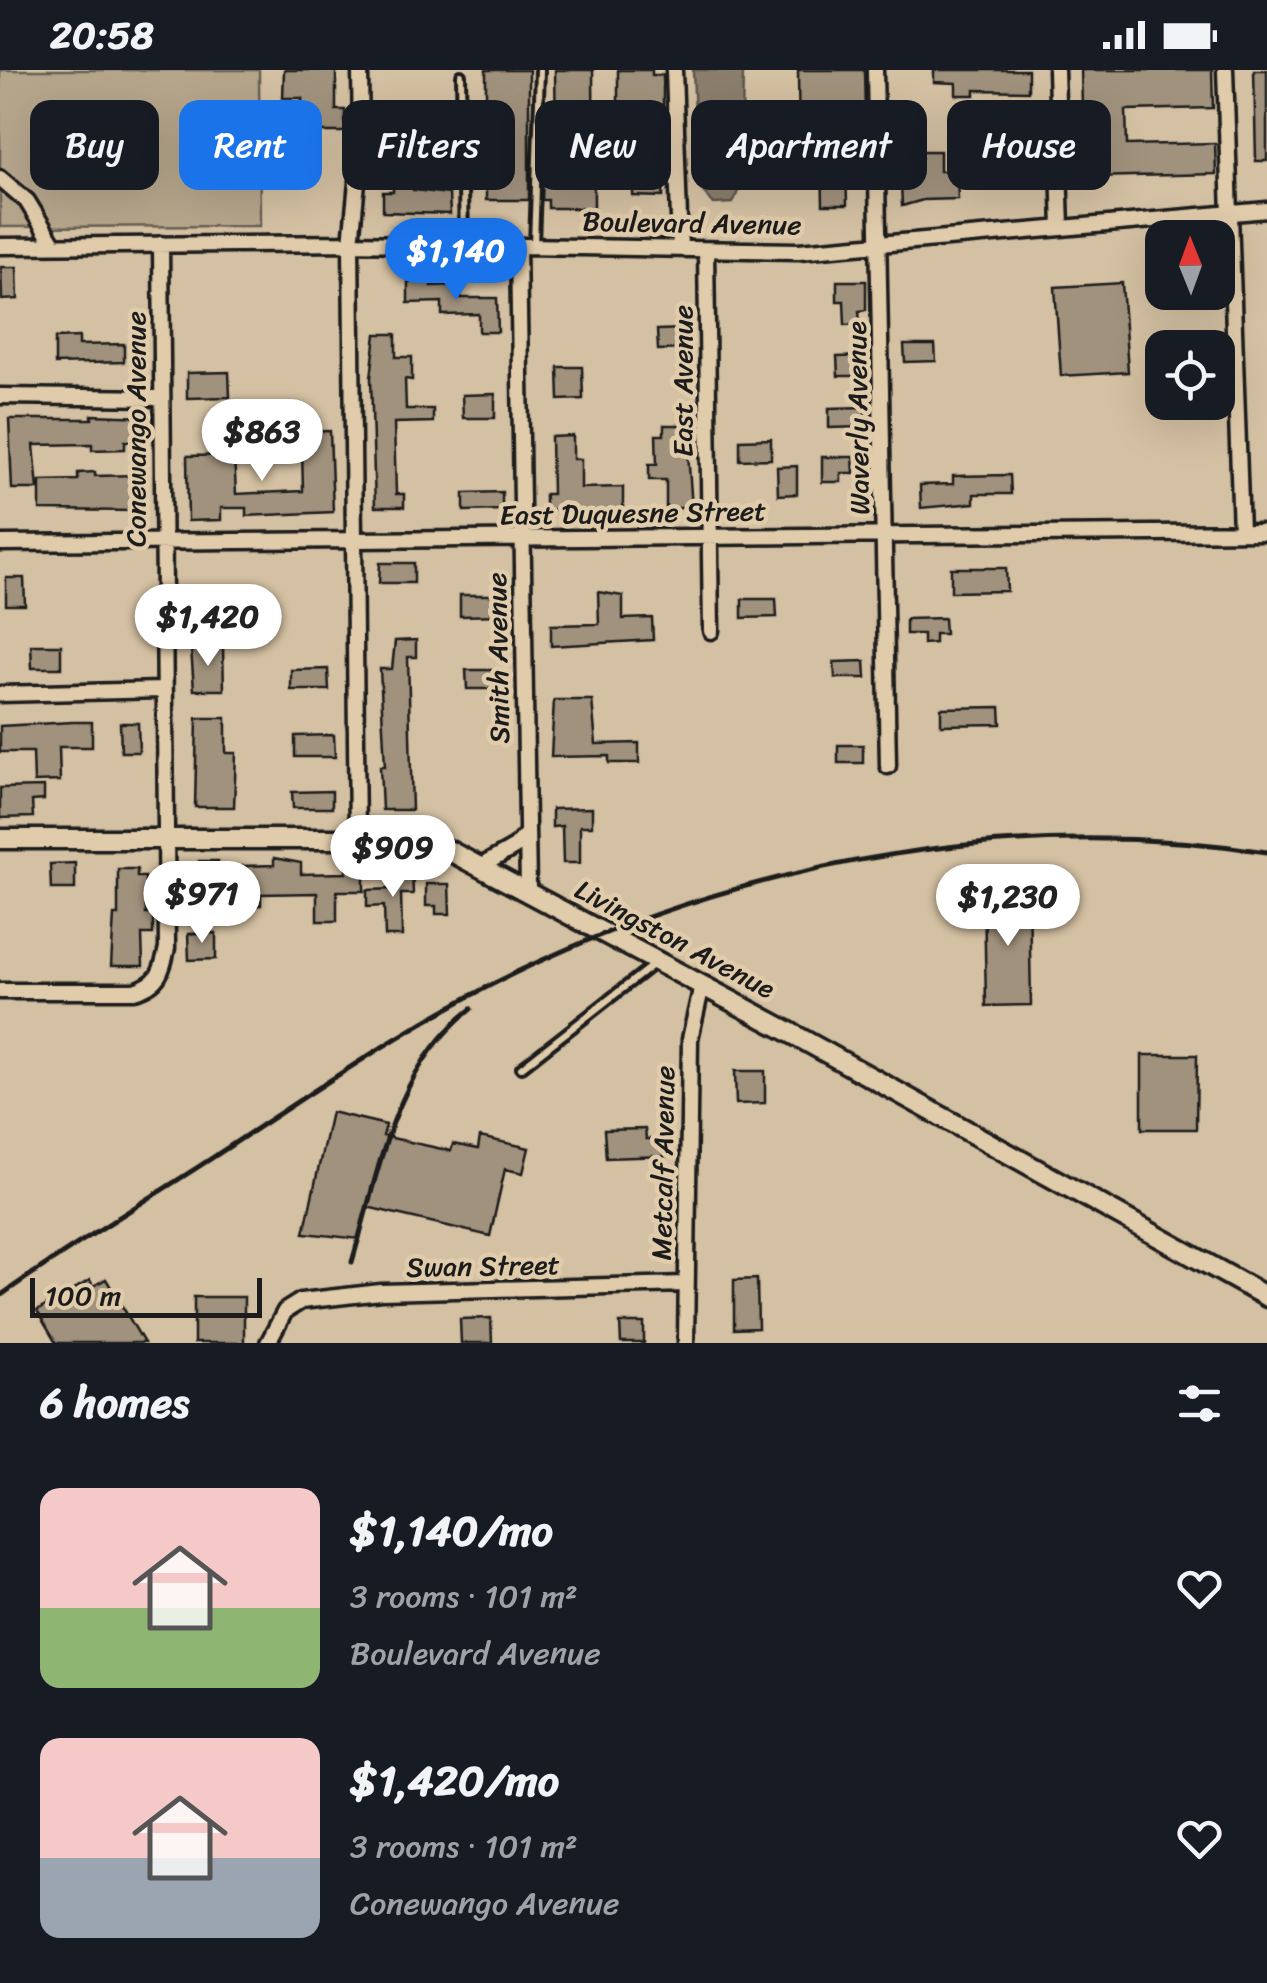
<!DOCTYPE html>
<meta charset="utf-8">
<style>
:root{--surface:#171b24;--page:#20242c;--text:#f1f3f6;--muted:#9ea1a6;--accent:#1a73e8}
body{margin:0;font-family:Sriracha,sans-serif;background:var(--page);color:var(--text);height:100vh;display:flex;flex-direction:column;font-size:38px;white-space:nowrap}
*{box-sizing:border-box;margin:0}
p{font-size:32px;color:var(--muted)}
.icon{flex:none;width:55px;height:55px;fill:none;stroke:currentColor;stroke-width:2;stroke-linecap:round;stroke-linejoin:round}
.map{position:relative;height:1273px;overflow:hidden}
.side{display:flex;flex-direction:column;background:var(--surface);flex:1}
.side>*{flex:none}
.guide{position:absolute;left:30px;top:30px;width:1208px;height:90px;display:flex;gap:20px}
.needle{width:65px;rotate:359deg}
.controls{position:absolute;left:1145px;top:150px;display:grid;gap:20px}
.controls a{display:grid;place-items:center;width:90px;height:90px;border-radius:20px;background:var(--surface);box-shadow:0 10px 40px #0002;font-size:50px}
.scale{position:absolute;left:30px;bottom:25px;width:232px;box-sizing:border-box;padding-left:10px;border:5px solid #1c1c1c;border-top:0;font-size:28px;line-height:35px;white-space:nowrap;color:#1c1c1c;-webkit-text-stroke:8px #e0cbaa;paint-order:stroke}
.price{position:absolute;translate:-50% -85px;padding:0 22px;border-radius:35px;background:#fff;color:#222;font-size:32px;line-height:65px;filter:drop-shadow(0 2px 5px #0008)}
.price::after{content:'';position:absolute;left:50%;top:60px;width:30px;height:22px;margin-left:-15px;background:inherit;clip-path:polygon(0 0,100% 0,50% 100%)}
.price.active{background:var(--accent);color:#fff}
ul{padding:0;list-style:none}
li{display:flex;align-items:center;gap:30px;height:250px;padding:0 40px}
li span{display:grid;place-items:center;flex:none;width:280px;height:200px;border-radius:20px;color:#555}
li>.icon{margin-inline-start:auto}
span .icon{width:120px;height:120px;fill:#fffc;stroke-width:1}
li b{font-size:42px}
h2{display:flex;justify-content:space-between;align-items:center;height:120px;padding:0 40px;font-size:42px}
.chip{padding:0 35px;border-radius:20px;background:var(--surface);box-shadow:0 10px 40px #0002;font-size:35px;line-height:90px}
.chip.active{background:var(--accent);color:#fff}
.status{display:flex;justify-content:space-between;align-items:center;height:70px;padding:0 50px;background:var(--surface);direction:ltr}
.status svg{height:28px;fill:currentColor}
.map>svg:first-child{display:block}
.green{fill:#b5a58b;stroke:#686054;stroke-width:2.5}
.water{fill:#8b7e6c;stroke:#5f574c;stroke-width:2.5}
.building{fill:#a1927d;stroke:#1c1c1c;stroke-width:2.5}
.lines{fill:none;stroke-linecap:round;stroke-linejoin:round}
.service-casing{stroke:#1c1c1c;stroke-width:14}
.minor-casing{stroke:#1c1c1c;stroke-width:21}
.tertiary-casing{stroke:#1c1c1c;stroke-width:25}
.service{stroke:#e0cbaa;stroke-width:6}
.minor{stroke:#e0cbaa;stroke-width:14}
.tertiary{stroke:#e0cbaa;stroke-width:18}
.rail{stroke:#1c1c1c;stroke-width:5}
.labels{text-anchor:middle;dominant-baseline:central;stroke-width:9;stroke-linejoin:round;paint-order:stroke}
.street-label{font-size:28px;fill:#1c1c1c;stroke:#e0cbaa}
</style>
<div class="status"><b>20:58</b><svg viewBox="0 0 49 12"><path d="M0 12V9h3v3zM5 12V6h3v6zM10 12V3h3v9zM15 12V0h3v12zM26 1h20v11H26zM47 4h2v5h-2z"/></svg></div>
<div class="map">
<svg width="1267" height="1273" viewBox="0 0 1267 1273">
<rect width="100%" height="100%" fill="#d4c0a2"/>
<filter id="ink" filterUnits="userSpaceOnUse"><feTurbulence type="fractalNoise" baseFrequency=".01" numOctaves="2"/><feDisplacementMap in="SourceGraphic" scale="20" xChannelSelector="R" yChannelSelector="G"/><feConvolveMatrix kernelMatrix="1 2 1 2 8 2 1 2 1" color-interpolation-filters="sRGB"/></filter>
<g filter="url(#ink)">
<!-- green -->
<path class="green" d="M0 0H259L260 156 0 157Z"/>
<!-- water -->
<path class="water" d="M693 0H743L741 114 733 133 714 134 698 116Z"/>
<!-- building -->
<path class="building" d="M284 0H336V40H345V62H303L302 28H283Z
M486 0H529V130H486Z
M555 0H593L594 138H548V130H542L545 65H556Z
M618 0H652V5H663V52H618Z
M798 0H864L866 89H846L847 135H823L822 89H799Z
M934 0H1028V21L975 20V25H956V13L934 12Z
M1081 0H1212L1213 38 1126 40 1127 75 1215 73 1216 104 1091 107 1090 78 1083 70Z
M1254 0H1267V91H1256Z
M634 79H664L663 127 633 126Z
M921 81H940V101H957L958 129 923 130 902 136 900 88 922 87Z
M413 97V120L449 124 450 144 383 142V122H393V98Z
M1 197H17L18 229 2 230Z
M431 211V216L461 215V228H497L498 262H479V244L442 245V232L408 233V212Z
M837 211H866V240L859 241 860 254 845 255 844 231H837Z
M1122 213 1128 302 1061 306 1055 217Z
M686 259V279L658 280 657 260Z
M376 264H396V287H412V310L405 309 406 339H433V352L394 353 396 424H404V437H375L371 308Z
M79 267V275L124 274V292L55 294V268Z
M904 275H935L936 291 905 292Z
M867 286V306H838L837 287Z
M558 297H582L583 329 559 330Z
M229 302 230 327 187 328V303Z
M495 324V348H463L462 325Z
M865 337V357L829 358V338Z
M291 341 292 359 264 360V342Z
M92 345 147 347 148 371H125V379L92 380V374L34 375 38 419H12L9 349H92Z
M664 355H686L692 438H666V410H649V394H657L656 365H664Z
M330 361 333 442 246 446V438H221V450L188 451 187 386 234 385 236 424 303 421 302 378H292V362Z
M573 366V389H581V418L623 417V443L545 439V424H552L551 367Z
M771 369V389L740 390V370Z
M822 387H853L854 403H841V412H822Z
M797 396V424L778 425 777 397Z
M95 402V406L139 405V441L40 440V411L78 410V403Z
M1010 405 1011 424H974V433L921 438 920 415 953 414V406Z
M502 422V440L464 441V423Z
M380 493H414V513H379Z
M951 498H1006L1007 521 951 522Z
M6 508H24L25 535H6Z
M598 522 623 526V549L652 548 653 570 551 576V555L599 554Z
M460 525H502V545L460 546Z
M742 529H776L777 547 742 548Z
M944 548 945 564H935V573L923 574V564H906V549Z
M416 570V587H408L412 740H382L380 696H385L380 599H392L395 571Z
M31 575H61V598H32Z
M191 578H223L224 620H194Z
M865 591 866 608H835L834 592Z
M328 599 329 620H291V600Z
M466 600H501V619H467Z
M554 630H592L596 674 639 673V693H609V686L551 687Z
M1000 637 1001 654 941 655V638Z
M197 648H226V683H236L234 737H195Z
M73 652H92V677H59L60 711 34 712 33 682H0V656Z
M120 653H138L139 682H121Z
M334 665 335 687H295V666Z
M838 675H863V693H838Z
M44 717V730L32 731 33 747 0 748V718Z
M332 721V738H293L292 722Z
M592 738V756H580V793H563L562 756 552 757V739Z
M274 788 301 793V804L346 803V797L364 796V821H337V851H317V823L261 824V835L244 836 243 796 274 795Z
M199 791H218L219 814H199Z
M75 793V819H51L50 794Z
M392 798H412L413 824H401L402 866H385L384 836 367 837V820L393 819Z
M118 799H137V807H145L146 844H153V864H142L143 896H111L114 845H118Z
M426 814H449L450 844H436V836H426Z
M1029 822 1031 935 986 936 984 823Z
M216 863V889L189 890 188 864Z
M1142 985H1197L1196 1059H1142Z
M735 1001H765V1033L736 1034Z
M331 1042 386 1055 383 1066 451 1081 453 1074 478 1079 480 1067 529 1078 523 1103 505 1099 490 1166 367 1137 360 1169 304 1163Z
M645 1059 646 1069H666L667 1086 606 1088 604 1060Z
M106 1209 144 1273H56L37 1241 90 1210 93 1216Z
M757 1209 758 1258 734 1259V1210Z
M194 1227H244V1273H194Z
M491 1248 492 1273H461L460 1249Z
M620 1253H644V1273H621Z"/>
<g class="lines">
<!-- service casing -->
<g class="service-casing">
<path id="service" d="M461 5 464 174
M534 174 540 0
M521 998 654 894"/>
</g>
<!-- minor casing -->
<g class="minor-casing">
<path id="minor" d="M674 0 680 179
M875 0 888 696
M1056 0 1061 158
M1225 0 1241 462
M0 108 27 131 54 175
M0 176 351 173 799 181 1267 140
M518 176 528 820
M706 180 711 561
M0 326 159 328
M0 473 1267 462
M0 624 162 620
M357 769 351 173 361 72 360 0
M483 795 515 777 527 763
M0 921H134C159 914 162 902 167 878L161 174
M268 1273 285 1241 301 1231 381 1222 686 1214
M686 1273 690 969 702 915"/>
</g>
<!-- tertiary casing -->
<g class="tertiary-casing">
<path id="tertiary" d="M0 769H387L446 779 782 958 1267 1227"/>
</g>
<!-- service -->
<use href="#service" class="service"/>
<!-- minor -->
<use href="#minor" class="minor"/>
<!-- tertiary -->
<use href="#tertiary" class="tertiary"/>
<!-- rail -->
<path class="rail" d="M352 1192C379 1102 393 999 471 939
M0 1226C70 1176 143 1133 215 1086 320 1017 424 944 538 892 765 788 1020 745 1267 782"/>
</g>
</g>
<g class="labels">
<!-- street labels -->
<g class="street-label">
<text transform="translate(692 153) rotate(1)">Boulevard Avenue</text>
<text transform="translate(682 311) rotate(-90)">East Avenue</text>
<text transform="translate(858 348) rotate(-91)">Waverly Avenue</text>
<text transform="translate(135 359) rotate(-90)">Conewango Avenue</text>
<text transform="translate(633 443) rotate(-1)">East Duquesne Street</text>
<text transform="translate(498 588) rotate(-91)">Smith Avenue</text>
<text transform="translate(675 869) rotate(28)">Livingston Avenue</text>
<text transform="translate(663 1093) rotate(-89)">Metcalf Avenue</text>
<text transform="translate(483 1196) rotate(-1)">Swan Street</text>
</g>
</g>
</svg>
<div class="controls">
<a><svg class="needle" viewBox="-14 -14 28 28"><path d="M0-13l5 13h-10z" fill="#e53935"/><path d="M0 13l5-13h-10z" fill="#9ea1a6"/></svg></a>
<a><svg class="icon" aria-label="locate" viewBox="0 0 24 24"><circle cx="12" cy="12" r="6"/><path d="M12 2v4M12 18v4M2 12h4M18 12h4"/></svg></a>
</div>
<div class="scale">100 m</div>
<b class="price active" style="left:456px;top:233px">$1,140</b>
<b class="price" style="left:262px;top:414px">$863</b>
<b class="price" style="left:208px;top:599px">$1,420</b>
<b class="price" style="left:393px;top:830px">$909</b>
<b class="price" style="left:202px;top:876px">$971</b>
<b class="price" style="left:1008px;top:879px">$1,230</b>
<div class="guide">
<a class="chip">Buy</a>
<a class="chip active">Rent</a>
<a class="chip">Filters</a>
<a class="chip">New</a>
<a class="chip">Apartment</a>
<a class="chip">House</a>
</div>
</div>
<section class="side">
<h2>6 homes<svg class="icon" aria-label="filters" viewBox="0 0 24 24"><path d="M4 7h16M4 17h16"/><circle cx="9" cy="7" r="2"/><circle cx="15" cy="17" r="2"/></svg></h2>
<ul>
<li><span style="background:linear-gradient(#f6c9c9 60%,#8fb573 0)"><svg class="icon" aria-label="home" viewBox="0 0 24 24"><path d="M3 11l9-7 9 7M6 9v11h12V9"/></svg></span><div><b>$1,140/mo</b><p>3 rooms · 101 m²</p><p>Boulevard Avenue</p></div><svg class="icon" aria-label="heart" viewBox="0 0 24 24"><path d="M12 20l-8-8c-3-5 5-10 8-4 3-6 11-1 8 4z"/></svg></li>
<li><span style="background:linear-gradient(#f6c9c9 60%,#9aa5b1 0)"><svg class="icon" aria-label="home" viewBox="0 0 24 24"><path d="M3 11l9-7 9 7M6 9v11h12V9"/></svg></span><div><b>$1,420/mo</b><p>3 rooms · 101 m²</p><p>Conewango Avenue</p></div><svg class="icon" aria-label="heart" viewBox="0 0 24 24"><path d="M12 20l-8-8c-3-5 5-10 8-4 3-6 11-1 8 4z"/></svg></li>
</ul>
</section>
